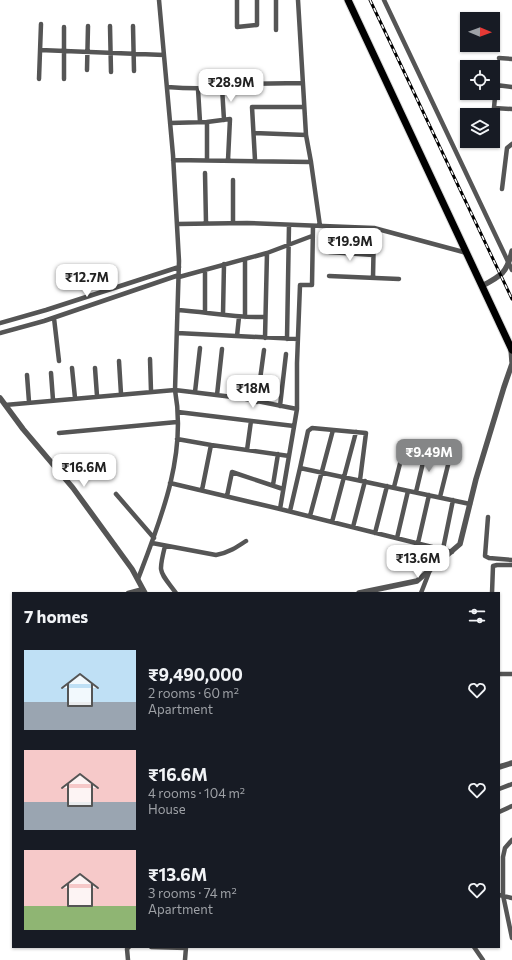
<!DOCTYPE html>
<meta charset="utf-8">
<style>
:root{--surface:#171b24;--page:#20242c;--text:#f1f3f6;--muted:#9ea1a6;--accent:#858687}
body{margin:0;font-family:Commissioner,sans-serif;background:var(--page);color:var(--text);height:100vh;display:flex;flex-direction:column;font-size:15px;white-space:nowrap}
*{box-sizing:border-box;margin:0}
p{font-size:13px;color:var(--muted)}
.icon{flex:none;width:22px;height:22px;fill:none;stroke:currentColor;stroke-width:2;stroke-linecap:round;stroke-linejoin:round}
.map{position:relative;flex:1;overflow:hidden}
.details{position:absolute;left:12px;top:592px;width:488px;height:356px;display:flex;flex-direction:column;background:var(--surface);border-radius:0px;box-shadow:0 1px 3px #0004}
.details>*{flex:none}
.needle{width:26px;rotate:91deg}
.buttons{position:absolute;left:460px;top:12px;display:grid;gap:8px}
.buttons a{display:grid;place-items:center;width:40px;height:40px;border-radius:0px;background:var(--surface);box-shadow:0 1px 3px #0004;font-size:20px}
.price{position:absolute;translate:-50% -34px;padding:0 9px;border-radius:8px;background:#fff;color:#222;font-size:13px;line-height:26px;filter:drop-shadow(0 1px 2px #0008)}
.price::after{content:'';position:absolute;left:50%;top:24px;width:12px;height:9px;margin-left:-6px;background:inherit;clip-path:polygon(0 0,100% 0,50% 100%)}
.price.selected{background:var(--accent);color:#fff}
ul{padding:0;list-style:none}
li{display:flex;align-items:center;gap:12px;height:100px;padding:0 12px}
li span{display:grid;place-items:center;flex:none;width:112px;height:80px;border-radius:0px;color:#555}
li>.icon{margin-inline-start:auto}
span .icon{width:48px;height:48px;fill:#fffc;stroke-width:1}
li b{font-size:17px}
h2{display:flex;justify-content:space-between;align-items:center;height:48px;padding:0 12px;font-size:17px}
.map>svg:first-child{display:block}
.lines{fill:none;stroke-linecap:round;stroke-linejoin:round}
.primary-casing{stroke:#dbdbdb;stroke-width:9}
.minor{stroke:#555;stroke-width:4.5}
.tertiary{stroke:#555;stroke-width:5.5}
.primary{stroke:#000;stroke-width:7}
.rail-casing{stroke:#000;stroke-width:3}
.rail{stroke:#fff;stroke-width:1.5;stroke-dasharray:4.5;stroke-linecap:butt}
</style>
<div class="map">
<svg width="512" height="960" viewBox="0 0 512 960">
<rect width="100%" height="100%" fill="#fff"/>
<g class="lines">
<!-- primary casing -->
<g class="primary-casing">
<path id="primary" d="M348 0 512 350"/>
</g>
<!-- minor -->
<path class="minor" d="M237 0V27L257 25V0
M276 0V30
M384 0 512 270
M110 26 111 72
M133 26 134 71
M40 50 164 55
M499 58 512 59
M87 70 88 26
M39 79 41 24
M64 79V27
M167 87C191 89 216 90 240 84L303 83
M222 87 224 120
M512 87 496 85 494 108 512 109
M198 89 200 122
M493 115 494 108
M207 122 230 119 228 160
M170 123 207 122V160
M254 133 306 135
M173 160 311 162 306 135 298 0
M255 160 252 107H304
M311 162 320 226
M205 173 206 223
M233 180V223
M502 189 507 148 512 144
M177 224 247 223 374 228 467 253
M329 252 373 255
M245 259V317
M329 276 399 279
M179 277 267 253 312 236
M373 278 374 228
M178 310C207 312 236 318 265 317
M205 312V270
M223 314 224 264
M54 318 59 361
M0 323 46 310 179 267
M0 333 44 321 179 275
M177 333 298 339
M237 336 239 317
M265 338 267 253
M287 339 289 225
M150 359 151 391
M119 361 121 394
M72 368 75 398
M95 368 97 396
M51 373 53 400
M27 375 29 402
M195 392 200 348
M217 395 222 349
M257 402 264 350
M5 405 175 390 241 398 297 409V363L300 285H312L313 226
M280 406 286 354
M178 412 294 426
M59 433 177 422
M177 439 211 445 202 490
M211 445 289 456
M247 450 251 421
M360 480 366 433 312 428 308 431 300 468 470 504
M170 483 280 509 297 409
M273 485 278 454
M394 487 405 444
M416 492 426 450
M116 494 154 538
M227 496 232 472 283 489
M440 497 448 465
M280 509 452 552
M290 511 300 468
M310 516 333 430
M488 517 485 556 489 558 512 560
M332 522 356 432
M353 527 365 481
M375 533 387 486
M397 538 408 491
M152 543 216 555C228 553 237 547 246 541
M418 543 429 495
M165 546C158 574 159 570 176 593
M443 549 453 500
M138 579C161 519 187 455 175 390L179 261 173 155 159 0
M128 593 143 589
M421 593 430 570
M492 593 493 566 497 565H512
M499 674H512
M499 789 512 784
M499 812 512 806
M512 840 505 848 503 857V895L512 938
M499 895 512 898
M151 947 186 948
M474 947 483 960
M128 960 127 949 129 947
M185 960 186 947"/>
<!-- tertiary -->
<path class="tertiary" d="M482 286C501 276 507 273 512 251
M511 348 512 362
M0 398 23 429 73 488 132 569 145 593
M359 593 417 581 460 544 476 479 504 387 512 364
M499 767 512 763"/>
<!-- primary -->
<use href="#primary" class="primary"/>
<!-- rail casing -->
<g class="rail-casing">
<path id="rail" d="M370 0 512 299"/>
</g>
<!-- rail -->
<use href="#rail" class="rail"/>
</g>
</svg>
<div class="buttons">
<a><svg class="needle" viewBox="-14 -14 28 28"><path d="M0-13l5 13h-10z" fill="#e53935"/><path d="M0 13l5-13h-10z" fill="#9ea1a6"/></svg></a>
<a><svg class="icon" aria-label="locate" viewBox="0 0 24 24"><circle cx="12" cy="12" r="6"/><path d="M12 2v4M12 18v4M2 12h4M18 12h4"/></svg></a>
<a><svg class="icon" aria-label="layers" viewBox="0 0 24 24"><path d="M12 4l9 5-9 5-9-5zM3 14l9 5 9-5"/></svg></a>
</div>
<b class="price" style="left:231px;top:103px">₹28.9M</b>
<b class="price" style="left:350px;top:262px">₹19.9M</b>
<b class="price" style="left:87px;top:298px">₹12.7M</b>
<b class="price" style="left:253px;top:409px">₹18M</b>
<b class="price selected" style="left:429px;top:473px">₹9.49M</b>
<b class="price" style="left:84px;top:488px">₹16.6M</b>
<b class="price" style="left:418px;top:579px">₹13.6M</b>
<section class="details">
<h2>7 homes<svg class="icon" aria-label="filters" viewBox="0 0 24 24"><path d="M4 7h16M4 17h16"/><circle cx="9" cy="7" r="2"/><circle cx="15" cy="17" r="2"/></svg></h2>
<ul>
<li><span style="background:linear-gradient(#bfe0f5 65%,#9aa5b1 0)"><svg class="icon" aria-label="home" viewBox="0 0 24 24"><path d="M3 11l9-7 9 7M6 9v11h12V9"/></svg></span><div><b>₹9,490,000</b><p>2 rooms · 60 m²</p><p>Apartment</p></div><svg class="icon" aria-label="heart" viewBox="0 0 24 24"><path d="M12 20l-8-8c-3-5 5-10 8-4 3-6 11-1 8 4z"/></svg></li>
<li><span style="background:linear-gradient(#f6c9c9 65%,#9aa5b1 0)"><svg class="icon" aria-label="home" viewBox="0 0 24 24"><path d="M3 11l9-7 9 7M6 9v11h12V9"/></svg></span><div><b>₹16.6M</b><p>4 rooms · 104 m²</p><p>House</p></div><svg class="icon" aria-label="heart" viewBox="0 0 24 24"><path d="M12 20l-8-8c-3-5 5-10 8-4 3-6 11-1 8 4z"/></svg></li>
<li><span style="background:linear-gradient(#f6c9c9 70%,#8fb573 0)"><svg class="icon" aria-label="home" viewBox="0 0 24 24"><path d="M3 11l9-7 9 7M6 9v11h12V9"/></svg></span><div><b>₹13.6M</b><p>3 rooms · 74 m²</p><p>Apartment</p></div><svg class="icon" aria-label="heart" viewBox="0 0 24 24"><path d="M12 20l-8-8c-3-5 5-10 8-4 3-6 11-1 8 4z"/></svg></li>
</ul>
</section>
</div>
